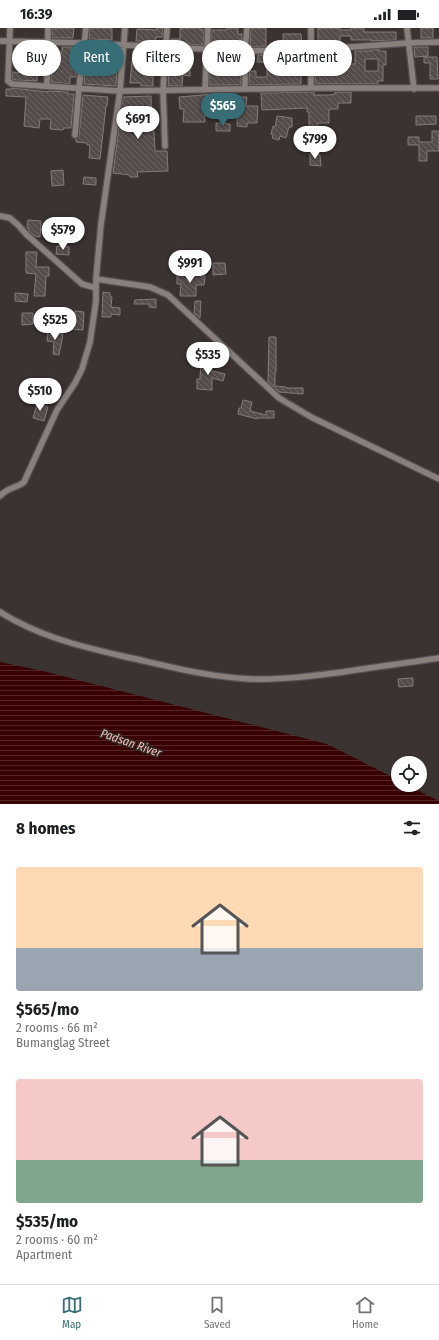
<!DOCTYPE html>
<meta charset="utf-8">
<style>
:root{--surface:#fff;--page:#f2f2f2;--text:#202124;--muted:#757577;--line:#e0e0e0;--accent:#376d76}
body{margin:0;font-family:"Fira Sans Condensed",sans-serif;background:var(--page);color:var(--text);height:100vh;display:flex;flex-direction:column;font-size:15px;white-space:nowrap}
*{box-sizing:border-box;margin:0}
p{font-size:13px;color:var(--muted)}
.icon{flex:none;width:22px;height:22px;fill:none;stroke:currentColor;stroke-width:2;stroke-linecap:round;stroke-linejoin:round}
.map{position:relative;height:776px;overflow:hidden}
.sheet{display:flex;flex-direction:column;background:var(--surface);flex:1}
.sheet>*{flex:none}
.banner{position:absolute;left:12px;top:12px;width:415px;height:36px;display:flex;gap:8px}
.buttons{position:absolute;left:391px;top:728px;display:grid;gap:8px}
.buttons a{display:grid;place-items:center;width:36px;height:36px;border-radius:50%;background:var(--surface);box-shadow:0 1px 3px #0004;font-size:20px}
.price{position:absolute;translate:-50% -34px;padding:0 9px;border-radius:14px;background:#fff;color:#222;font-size:13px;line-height:26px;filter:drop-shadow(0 1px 2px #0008)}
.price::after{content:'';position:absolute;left:50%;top:24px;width:12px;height:9px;margin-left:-6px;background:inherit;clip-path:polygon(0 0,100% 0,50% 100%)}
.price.current{background:var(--accent);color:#fff}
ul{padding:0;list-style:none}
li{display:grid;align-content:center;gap:8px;height:212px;padding:0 16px}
li span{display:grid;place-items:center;height:124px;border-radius:4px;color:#555}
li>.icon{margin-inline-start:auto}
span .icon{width:72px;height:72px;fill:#fffc;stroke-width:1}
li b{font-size:17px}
h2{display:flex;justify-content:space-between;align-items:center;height:48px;padding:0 16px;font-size:17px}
.chip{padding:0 14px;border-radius:18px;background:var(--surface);box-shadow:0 1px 3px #0004;font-size:14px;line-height:36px}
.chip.current{background:var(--accent);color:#fff}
.status{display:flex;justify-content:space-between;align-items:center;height:28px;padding:0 20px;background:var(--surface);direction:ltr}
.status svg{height:11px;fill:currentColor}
.menu{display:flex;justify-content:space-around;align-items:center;height:56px;border-top:1px solid var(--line);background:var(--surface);font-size:11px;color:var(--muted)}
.menu a{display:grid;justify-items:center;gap:2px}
.menu .current{color:var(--accent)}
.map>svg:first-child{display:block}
.water{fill:url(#water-rules)}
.building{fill:url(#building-back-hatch);stroke:#847b7a;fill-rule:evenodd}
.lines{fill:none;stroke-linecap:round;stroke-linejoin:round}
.minor-casing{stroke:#564f4e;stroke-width:8}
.minor{stroke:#89807e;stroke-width:5.5}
.labels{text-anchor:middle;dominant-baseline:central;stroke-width:3;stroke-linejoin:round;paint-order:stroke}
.water-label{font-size:12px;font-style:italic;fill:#f7bcb4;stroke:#312928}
</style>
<div class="status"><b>16:39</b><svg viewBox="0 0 49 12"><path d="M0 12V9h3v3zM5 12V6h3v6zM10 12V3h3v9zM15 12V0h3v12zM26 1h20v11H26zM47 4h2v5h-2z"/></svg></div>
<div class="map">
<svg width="439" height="776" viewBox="0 0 439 776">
<defs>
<pattern id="water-rules" width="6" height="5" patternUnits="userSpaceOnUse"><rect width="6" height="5" fill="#380002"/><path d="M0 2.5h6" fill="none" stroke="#562627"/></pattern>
<pattern id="building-back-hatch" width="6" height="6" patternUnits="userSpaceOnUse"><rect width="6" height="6" fill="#544c4b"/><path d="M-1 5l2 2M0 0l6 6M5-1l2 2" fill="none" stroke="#6d6665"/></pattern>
</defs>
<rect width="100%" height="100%" fill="#3b3332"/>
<!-- water -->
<path class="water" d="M0 634 43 643 327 716 398 752V757H407L439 773V776H0Z"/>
<!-- building -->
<path class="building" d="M52 0H74L73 10H52Z
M90 0H112V12L89 11Z
M157 0H163L162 9H156L155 14 136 13 137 1 157 2Z
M180 0H201V2H204L203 17 170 15 171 11H180Z
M227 0H238V6H242L241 19 211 17 212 2H227Z
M251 0H266V18L250 19Z
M318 0H340V2H351V0H364V4H396V12L371 13V12H351V8H340V16L318 17Z
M421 0H433V10H421Z
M283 6H301L302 18H283Z
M62 19H72L71 22H74V32H78L76 49H70V56L51 54 52 25 62 24Z
M414 19H428V28L415 29Z
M110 20 119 21 118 32 109 31Z
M30 21 38 22V25H43V44H38V34H29Z
M379 21V23H386V37H383V53H378V56H315L316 29 324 28V25L340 24V27H342V36H355V23H371V22ZM365 31H378V43H365Z
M136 22 161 24V34H156L155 45H153V58H141V55H130L133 23Z
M170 23 184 24 183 39H190V48L183 47 182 58H168Z
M211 26 241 27V57H209Z
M258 27H280V42H301V56L249 57V43H256V49H267V34H257Z
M424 29H437L438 51H430V35H424Z
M98 35 108 36 107 44H117L116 58 84 56 85 45 97 46Z
M13 44 37 46V53L14 52 12 51Z
M12 60 48 64V63L68 64V66H74L71 100H64L63 102 50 101 51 91H40L39 100 24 98 26 69 6 68V61H12Z
M314 64V67H329L335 66V64H351V75H338V81H329V95H318V102H309V84H307V80L262 82 261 65Z
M214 66H224L225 79 204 82 205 94H183L184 81H180L179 69Z
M83 67 108 69 107 78H106L100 131 89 130 90 117H87V115L76 114V111L79 107Z
M151 68 152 103H154L155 123H167L168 143 137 144 138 149H130V147L113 145 123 69Z
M238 69H247L246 78H258L257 95H247V99L237 98Z
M277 88 292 90V99H289L286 110 280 108 279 112 272 110 273 107 271 106 273 98 275 99Z
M416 88H436V96L416 97Z
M216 95 230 96V103H216Z
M432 103H439V123H427V133H419V117H408V109H419V114H432Z
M310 125 320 127 321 138 310 137Z
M63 142 64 157 52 158 51 143Z
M84 149 96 150V157L83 156Z
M28 192 41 193 40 209 35 208 29 203V200H27Z
M57 218 69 219V227L56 226Z
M26 224H37L36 239H49V248H46L45 268H34L36 246 26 245Z
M213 235H225L226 246 213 247Z
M189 246V247L205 248 204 257H196V268H180L181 256H177V247Z
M103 264 110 265V269H112L111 279 120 280V287L111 286V289H102Z
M15 265 28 266 27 274 15 273Z
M156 271V280L149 279V276H134L135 272Z
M195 273H201L200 290 194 285Z
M75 283 84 284 83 302 71 301 72 294H74Z
M22 285H33V296L22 297Z
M48 303 63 306 59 327 53 326 54 314 47 313Z
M269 309H276V344H275V358L286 359V360H303V366L279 364 268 354Z
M201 332H210L209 342 225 346 223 353 212 350V362L197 361V351H200Z
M44 357H51L50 368H41V362H43Z
M243 372 252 374 250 383 266 387V383H274V390H257V391L238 386 239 380H241Z
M37 376 48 379 44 393 33 390Z
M413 650V658L399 659 398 651Z"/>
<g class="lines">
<!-- minor casing -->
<g class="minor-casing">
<path id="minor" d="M10 0 8 53 12 56 120 63 311 60H439
M311 0V60
M407 0 414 61
M0 13 85 15 245 23 310 22 408 15 439 14
M47 58 48 0
M245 61V23L247 0
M205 62 208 0
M75 107 79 60 86 0
M165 118 163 63 167 0
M0 188 10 190 18 197 27 207 82 256 96 260
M96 251 150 259 168 267 279 370 311 389 439 451
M0 468C9 458 16 461 24 454L57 382 75 355 82 341 90 314 96 273V251L101 196 120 63 125 0
M0 584C38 608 79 618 122 628 164 637 206 649 250 651 281 652 312 648 343 644 375 639 407 635 439 630"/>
</g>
<!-- minor -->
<use href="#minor" class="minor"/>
</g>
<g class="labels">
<!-- water labels -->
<g class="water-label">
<text transform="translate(131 715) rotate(19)">Padsan River</text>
</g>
</g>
</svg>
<div class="buttons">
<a><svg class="icon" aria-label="locate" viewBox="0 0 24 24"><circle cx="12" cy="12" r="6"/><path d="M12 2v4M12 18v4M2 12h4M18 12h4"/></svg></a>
</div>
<b class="price current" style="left:223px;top:99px">$565</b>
<b class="price" style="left:138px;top:112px">$691</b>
<b class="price" style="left:315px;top:132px">$799</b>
<b class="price" style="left:63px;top:223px">$579</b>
<b class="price" style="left:190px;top:256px">$991</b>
<b class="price" style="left:55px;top:313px">$525</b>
<b class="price" style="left:208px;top:348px">$535</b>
<b class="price" style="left:40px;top:384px">$510</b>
<div class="banner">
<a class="chip">Buy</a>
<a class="chip current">Rent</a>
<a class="chip">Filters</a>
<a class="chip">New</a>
<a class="chip">Apartment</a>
</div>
</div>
<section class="sheet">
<h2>8 homes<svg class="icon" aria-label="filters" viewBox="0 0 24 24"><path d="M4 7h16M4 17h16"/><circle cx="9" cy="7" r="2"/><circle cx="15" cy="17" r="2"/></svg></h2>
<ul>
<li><span style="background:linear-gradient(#ffd9b3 65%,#9aa5b1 0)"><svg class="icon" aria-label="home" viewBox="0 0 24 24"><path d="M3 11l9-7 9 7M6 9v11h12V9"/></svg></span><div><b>$565/mo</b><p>2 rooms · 66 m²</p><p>Bumanglag Street</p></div></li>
<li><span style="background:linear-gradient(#f6c9c9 65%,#7fa58c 0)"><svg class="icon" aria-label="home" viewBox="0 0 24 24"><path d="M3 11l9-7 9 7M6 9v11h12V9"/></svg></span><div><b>$535/mo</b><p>2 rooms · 60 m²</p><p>Apartment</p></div></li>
</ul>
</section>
<nav class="menu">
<a class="current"><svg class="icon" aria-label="map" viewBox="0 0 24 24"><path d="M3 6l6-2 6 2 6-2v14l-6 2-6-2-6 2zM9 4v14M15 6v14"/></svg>Map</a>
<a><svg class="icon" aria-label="saved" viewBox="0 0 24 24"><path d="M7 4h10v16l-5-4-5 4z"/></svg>Saved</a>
<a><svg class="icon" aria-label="home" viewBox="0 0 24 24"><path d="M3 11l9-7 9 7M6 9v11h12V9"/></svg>Home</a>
</nav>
